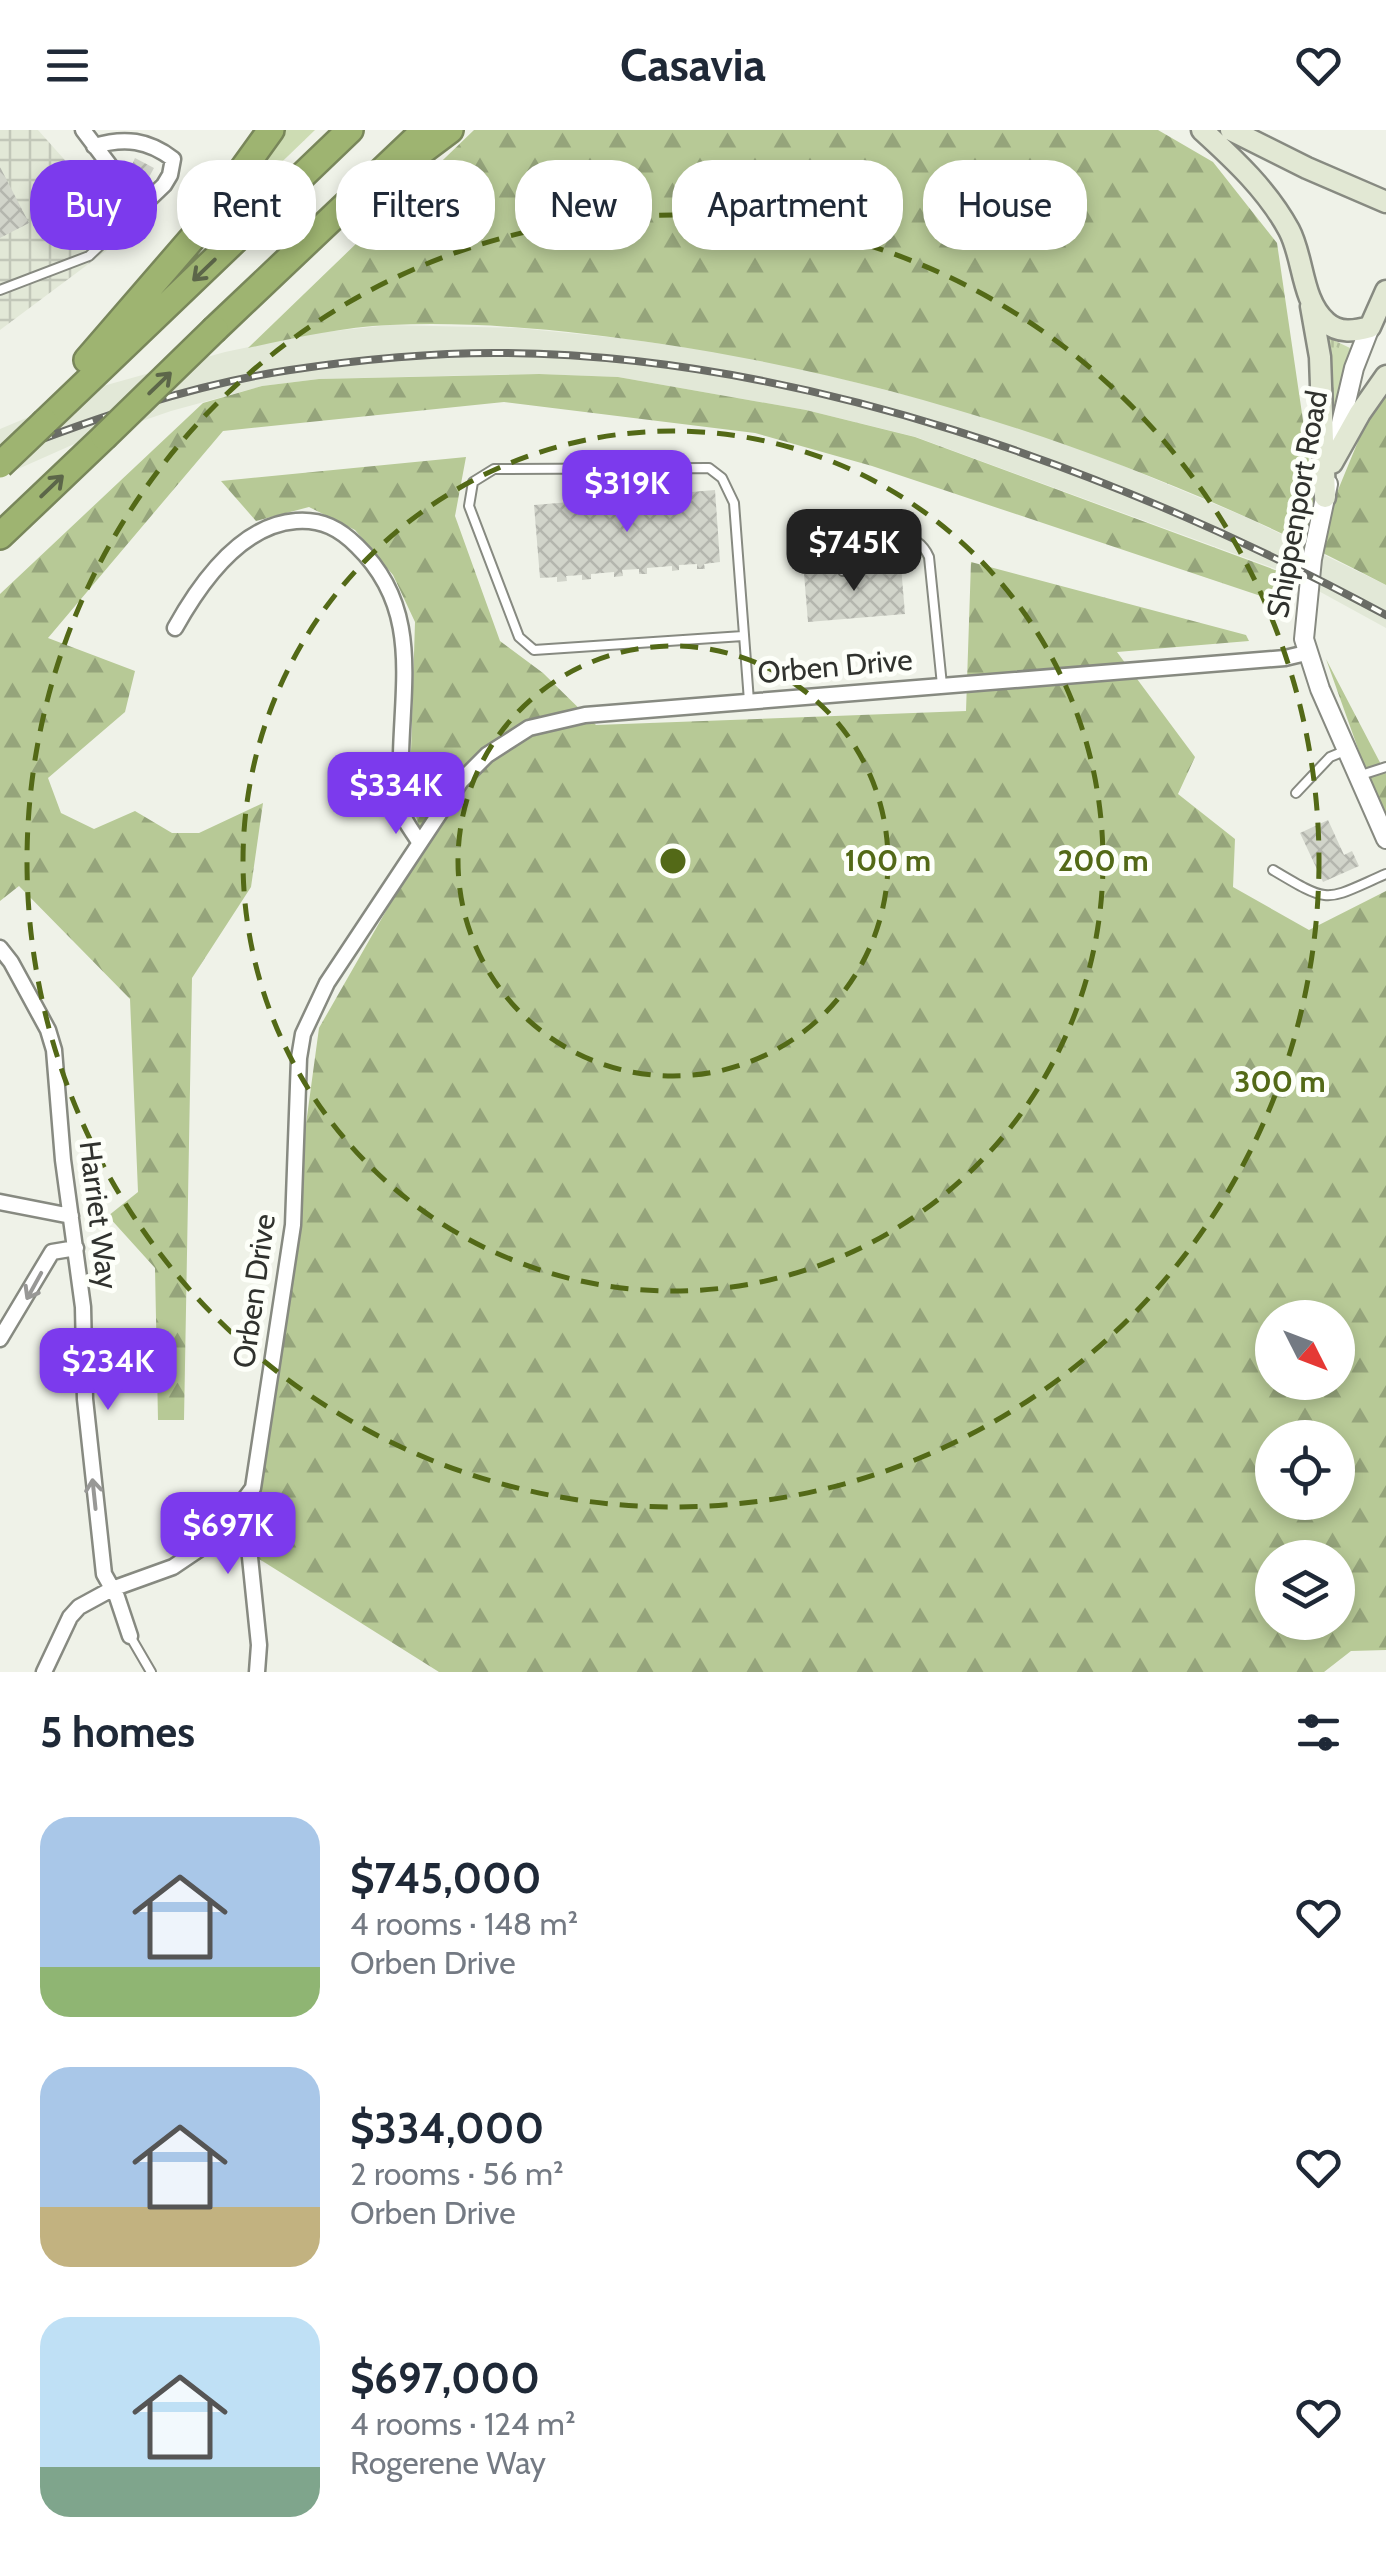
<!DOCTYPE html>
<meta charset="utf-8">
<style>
:root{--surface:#fff;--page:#f2f2f3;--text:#1f2937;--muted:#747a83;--accent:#7c3aed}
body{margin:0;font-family:Cabin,sans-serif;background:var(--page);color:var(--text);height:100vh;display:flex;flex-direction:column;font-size:38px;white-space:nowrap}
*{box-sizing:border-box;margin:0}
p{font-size:32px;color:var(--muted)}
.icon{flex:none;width:55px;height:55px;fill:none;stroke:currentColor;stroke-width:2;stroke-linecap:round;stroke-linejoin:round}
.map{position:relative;height:1542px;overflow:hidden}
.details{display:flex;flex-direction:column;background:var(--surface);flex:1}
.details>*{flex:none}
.top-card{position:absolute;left:30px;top:30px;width:1328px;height:90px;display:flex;gap:20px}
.needle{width:65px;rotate:132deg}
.fabs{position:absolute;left:1255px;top:1170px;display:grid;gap:20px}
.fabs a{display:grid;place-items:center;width:100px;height:100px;border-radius:50%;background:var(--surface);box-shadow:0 5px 15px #0003;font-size:50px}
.price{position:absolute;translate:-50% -85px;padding:0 22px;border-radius:20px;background:var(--accent);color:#fff;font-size:32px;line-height:65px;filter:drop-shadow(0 2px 5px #0008)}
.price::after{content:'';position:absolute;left:50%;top:60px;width:30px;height:22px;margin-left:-15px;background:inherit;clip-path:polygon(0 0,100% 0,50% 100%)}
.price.on{background:#222;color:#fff}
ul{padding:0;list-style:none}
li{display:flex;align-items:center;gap:30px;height:250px;padding:0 40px}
li span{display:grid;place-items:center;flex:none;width:280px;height:200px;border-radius:30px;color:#555}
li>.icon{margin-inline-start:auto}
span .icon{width:120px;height:120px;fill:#fffc;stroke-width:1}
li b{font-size:42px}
h2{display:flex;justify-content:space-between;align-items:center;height:120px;padding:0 40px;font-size:42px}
.tag{padding:0 35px;border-radius:40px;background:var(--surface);box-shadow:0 5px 15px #0003;font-size:35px;line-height:90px}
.tag.on{background:var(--accent);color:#fff}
header{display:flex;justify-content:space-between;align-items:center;height:130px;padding:0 40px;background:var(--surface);font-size:45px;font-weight:800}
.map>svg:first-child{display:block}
.built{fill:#e2e8d7}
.industrial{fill:url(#industrial-grid)}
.grass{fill:url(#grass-tufts)}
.forest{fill:url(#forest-firs);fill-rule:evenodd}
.building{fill:url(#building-cross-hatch)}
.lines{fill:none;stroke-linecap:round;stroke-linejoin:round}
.service-casing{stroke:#878a81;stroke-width:12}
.minor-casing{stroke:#878a81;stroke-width:19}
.tertiary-casing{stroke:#878a81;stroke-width:22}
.secondary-casing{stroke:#878a81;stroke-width:25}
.motorway-casing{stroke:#78865a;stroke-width:30}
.service{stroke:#fff;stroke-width:8}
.minor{stroke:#fff;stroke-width:14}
.tertiary{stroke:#fff;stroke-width:18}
.secondary{stroke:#e2e8d4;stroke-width:20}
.motorway{stroke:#9eb471;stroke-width:25}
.rail-casing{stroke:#6a6c66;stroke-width:8}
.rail{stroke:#fdfff9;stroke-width:4;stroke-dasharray:11;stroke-linecap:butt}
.motorway-bridge-casing{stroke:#78865a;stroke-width:30;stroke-linecap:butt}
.motorway-bridge{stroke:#9eb471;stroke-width:25}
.oneway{stroke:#5c6649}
.oneway2{stroke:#989896}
.ring{fill:none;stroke:#536917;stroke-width:5;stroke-dasharray:18 12}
.labels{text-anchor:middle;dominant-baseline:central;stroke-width:10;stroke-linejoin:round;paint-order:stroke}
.street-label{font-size:30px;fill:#30322e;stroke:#fdfff9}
.centre{fill:#536917;stroke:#fdfff9;stroke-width:5}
.ring-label{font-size:30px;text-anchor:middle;font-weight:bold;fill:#536917;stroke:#fdfff9;stroke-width:10;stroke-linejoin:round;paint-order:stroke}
</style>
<header><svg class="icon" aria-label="menu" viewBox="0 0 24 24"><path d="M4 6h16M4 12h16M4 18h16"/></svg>Casavia<svg class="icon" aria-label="heart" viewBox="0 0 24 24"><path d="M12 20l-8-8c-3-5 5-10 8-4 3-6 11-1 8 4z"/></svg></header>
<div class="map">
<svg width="1386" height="1542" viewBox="0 0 1386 1542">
<defs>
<pattern id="industrial-grid" width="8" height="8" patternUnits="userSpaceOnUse" patternTransform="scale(2.5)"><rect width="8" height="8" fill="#e2e8d7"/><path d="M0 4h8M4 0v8" fill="none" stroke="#c2c7b9"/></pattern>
<pattern id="grass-tufts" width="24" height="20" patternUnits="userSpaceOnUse" patternTransform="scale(2.5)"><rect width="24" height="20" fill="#cddcb3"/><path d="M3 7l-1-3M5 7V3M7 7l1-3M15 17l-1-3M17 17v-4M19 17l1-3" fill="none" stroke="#b0bd9a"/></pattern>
<pattern id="forest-firs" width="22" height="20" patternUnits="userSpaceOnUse" patternTransform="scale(2.5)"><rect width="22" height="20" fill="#b7c996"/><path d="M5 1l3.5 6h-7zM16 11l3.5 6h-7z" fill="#95a47b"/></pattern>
<pattern id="building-cross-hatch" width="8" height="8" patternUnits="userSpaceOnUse" patternTransform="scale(2.5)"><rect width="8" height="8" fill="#d1d4ca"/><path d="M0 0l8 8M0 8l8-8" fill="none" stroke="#b4b6ae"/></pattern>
</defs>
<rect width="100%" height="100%" fill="#eff2e8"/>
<!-- built -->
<path class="built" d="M390 195 519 198 628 209 764 229 937 273 1029 300 1119 334 1248 388 1386 455V498L1284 442 916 307 806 280 618 247 539 244 442 246 319 249 262 256 171 281 72 315 0 347V299L103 256 225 222 315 203Z"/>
<!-- industrial -->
<path class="industrial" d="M0 0H38L130 103 0 200Z"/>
<!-- grass -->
<path class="grass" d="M281 0H315L209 102Z
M1327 207 1350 218 1332 283Z"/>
<!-- forest -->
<path class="forest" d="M474 0H1158L1213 32 1277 113 1311 345 1338 360 1373 275 1386 262V455C1159 336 916 252 662 214 573 201 481 191 390 195 342 197 295 208 248 218Z
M539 244 618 247 806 280 915 307 1294 447 1285 474 872 336 755 303 504 272 223 301 48 508 135 541 125 582 48 648 61 683 94 699 135 681 172 703H199L263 673 251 757 192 848 184 1290H158L155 1138 108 1086 138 1062 130 869 19 756 0 771V464L203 273 262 256 319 249Z
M466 327 455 386 500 511 543 543 596 595 966 581 971 432 1246 505 1249 511 1117 522 1195 627 1178 664 1235 709 1233 757 1309 800 1386 761V1520L1351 1521 1324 1542H439L248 1422 319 898 422 718C421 694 411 678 410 654L415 492 393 445 355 400 309 377 256 391 221 351ZM1272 1188H1338V1252H1272ZM1272 1308H1338V1372H1272ZM1272 1428H1338V1492H1272Z
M1326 529 1386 644V697Z"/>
<!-- building -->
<path class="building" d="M135 28 154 38 148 49 130 39Z
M0 37 29 93 0 108Z
M715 360 720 432 704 434 705 439H697V434L679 435V440L672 441V436L647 438V444H639V439L622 440 623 446 614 447V442L591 444V449L582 450V445L566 446 567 451 557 452V447L540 448 534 375Z
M901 436 905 484 808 492 804 444Z
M1328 690 1344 725 1352 721 1359 736 1323 752 1300 703Z"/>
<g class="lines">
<!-- service casing -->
<g class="service-casing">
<path id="service" d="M0 160 89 126 141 77
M843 441 839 407C869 404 914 393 929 427L942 555
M743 506 534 520 519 507 469 376 473 352 494 339 709 338 722 348 734 373 749 571
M1358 646 1386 637
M1296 663 1330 627 1347 620
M1273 740C1332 775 1324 771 1386 744
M130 1506 151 1542"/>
</g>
<!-- minor casing -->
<g class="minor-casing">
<path id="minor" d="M83 0 141 77 164 55 170 45 173 29C148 10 125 7 94 16
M175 498C200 453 241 395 296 391 322 389 340 399 357 416 419 476 403 547 401 624 400 643 397 668 403 685 406 694 414 703 419 712
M0 818 11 832 48 900 54 920 63 1030 83 1177 85 1269 104 1444 117 1467 130 1506
M0 1072 71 1086
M0 1209 52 1122 76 1118
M252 1364 247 1398 259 1515 257 1542
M44 1542 70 1487 79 1477 112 1459 173 1437 207 1414 219 1403 253 1358 293 1095 299 928 303 904 327 853 461 651 487 625 529 598 585 585 1285 528 1306 523"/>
</g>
<!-- tertiary casing -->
<g class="tertiary-casing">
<path id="tertiary" d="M1334 323 1354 238 1370 197
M1328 354 1312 429 1304 509 1320 559 1386 709"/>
</g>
<!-- secondary casing -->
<g class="secondary-casing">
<path id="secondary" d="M1202 0C1235 30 1268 61 1289 100 1304 128 1301 170 1326 192 1339 204 1355 201 1370 197L1386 161
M1231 0 1307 38 1386 72
M1311 176 1320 227 1325 367
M1332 333 1360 283 1386 246"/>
</g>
<!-- motorway casing -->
<g class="motorway-casing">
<path id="motorway" d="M414 27 450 0
M215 199 425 0
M87 230 196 104 271 0
M45 292 350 0
M0 406 104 307"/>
</g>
<!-- service -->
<use href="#service" class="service"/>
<!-- minor -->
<use href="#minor" class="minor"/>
<!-- tertiary -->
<use href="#tertiary" class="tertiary"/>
<!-- secondary -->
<use href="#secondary" class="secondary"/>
<!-- motorway -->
<use href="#motorway" class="motorway"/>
<!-- rail casing -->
<g class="rail-casing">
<path id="rail" d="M0 325C93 289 190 255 290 240 357 230 425 223 494 223 798 223 1121 342 1386 485"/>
</g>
<!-- rail -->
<use href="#rail" class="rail"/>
<!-- motorway-bridge casing -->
<g class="motorway-bridge-casing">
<path id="motorway-bridge" d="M104 307 215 199
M0 335 45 292"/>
</g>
<!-- motorway-bridge -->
<use href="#motorway-bridge" class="motorway-bridge"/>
</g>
<!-- one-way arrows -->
<defs><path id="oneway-shaft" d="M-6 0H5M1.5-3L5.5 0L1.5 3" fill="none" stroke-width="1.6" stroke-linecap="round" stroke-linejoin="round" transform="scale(2.5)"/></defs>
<g class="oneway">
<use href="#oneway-shaft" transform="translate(204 140) rotate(136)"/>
<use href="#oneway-shaft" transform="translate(160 253) rotate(-44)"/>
<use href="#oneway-shaft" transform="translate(52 356) rotate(-44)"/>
</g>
<g class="oneway2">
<use href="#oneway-shaft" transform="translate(34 1156) rotate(119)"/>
<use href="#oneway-shaft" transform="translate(94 1364) rotate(-96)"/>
</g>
<!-- distance rings -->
<g class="ring">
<circle cx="673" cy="731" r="215"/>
<circle cx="673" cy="731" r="430"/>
<circle cx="673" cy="731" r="646"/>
</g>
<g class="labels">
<!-- street labels -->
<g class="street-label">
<text transform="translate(1297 374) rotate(-80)">Shippenport Road</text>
<text transform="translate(835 536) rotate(-5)">Orben Drive</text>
<text transform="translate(99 1085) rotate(83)">Harriet Way</text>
<text transform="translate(254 1161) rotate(-82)">Orben Drive</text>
</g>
</g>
<circle cx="673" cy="731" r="15" class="centre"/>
<g class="ring-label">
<text x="888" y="741">100 m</text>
<text x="1103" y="741">200 m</text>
<text x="1280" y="962">300 m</text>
</g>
</svg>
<div class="fabs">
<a><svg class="needle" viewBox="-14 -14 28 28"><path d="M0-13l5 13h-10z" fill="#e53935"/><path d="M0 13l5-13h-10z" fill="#747a83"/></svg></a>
<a><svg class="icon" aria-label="locate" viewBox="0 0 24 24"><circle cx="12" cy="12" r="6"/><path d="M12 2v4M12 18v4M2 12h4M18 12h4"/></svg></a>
<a><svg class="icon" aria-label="layers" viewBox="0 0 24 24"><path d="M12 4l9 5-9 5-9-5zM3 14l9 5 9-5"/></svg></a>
</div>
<b class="price" style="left:627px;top:405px">$319K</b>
<b class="price on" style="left:854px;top:464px">$745K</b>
<b class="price" style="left:396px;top:707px">$334K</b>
<b class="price" style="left:108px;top:1283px">$234K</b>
<b class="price" style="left:228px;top:1447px">$697K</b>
<div class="top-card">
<a class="tag on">Buy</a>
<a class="tag">Rent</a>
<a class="tag">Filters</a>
<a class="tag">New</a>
<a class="tag">Apartment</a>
<a class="tag">House</a>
</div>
</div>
<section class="details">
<h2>5 homes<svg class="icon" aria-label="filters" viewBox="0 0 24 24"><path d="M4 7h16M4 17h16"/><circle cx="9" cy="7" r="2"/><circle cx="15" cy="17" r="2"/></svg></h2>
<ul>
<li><span style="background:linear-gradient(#a9c7e8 75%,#8fb573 0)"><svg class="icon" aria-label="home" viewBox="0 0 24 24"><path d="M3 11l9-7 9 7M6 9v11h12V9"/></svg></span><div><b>$745,000</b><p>4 rooms · 148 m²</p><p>Orben Drive</p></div><svg class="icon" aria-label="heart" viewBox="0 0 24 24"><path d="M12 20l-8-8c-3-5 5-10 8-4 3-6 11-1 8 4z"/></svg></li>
<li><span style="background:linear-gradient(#a9c7e8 70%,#c2b280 0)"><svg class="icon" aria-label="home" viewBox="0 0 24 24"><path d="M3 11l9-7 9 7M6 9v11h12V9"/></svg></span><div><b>$334,000</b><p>2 rooms · 56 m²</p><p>Orben Drive</p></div><svg class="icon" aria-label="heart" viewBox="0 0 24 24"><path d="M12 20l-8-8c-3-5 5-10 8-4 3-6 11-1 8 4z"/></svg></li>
<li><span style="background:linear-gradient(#bfe0f5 75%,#7fa58c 0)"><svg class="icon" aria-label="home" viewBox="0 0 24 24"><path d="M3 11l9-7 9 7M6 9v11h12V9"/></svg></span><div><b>$697,000</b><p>4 rooms · 124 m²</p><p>Rogerene Way</p></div><svg class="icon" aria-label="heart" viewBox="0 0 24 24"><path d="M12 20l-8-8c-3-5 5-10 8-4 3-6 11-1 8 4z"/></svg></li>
</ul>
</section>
